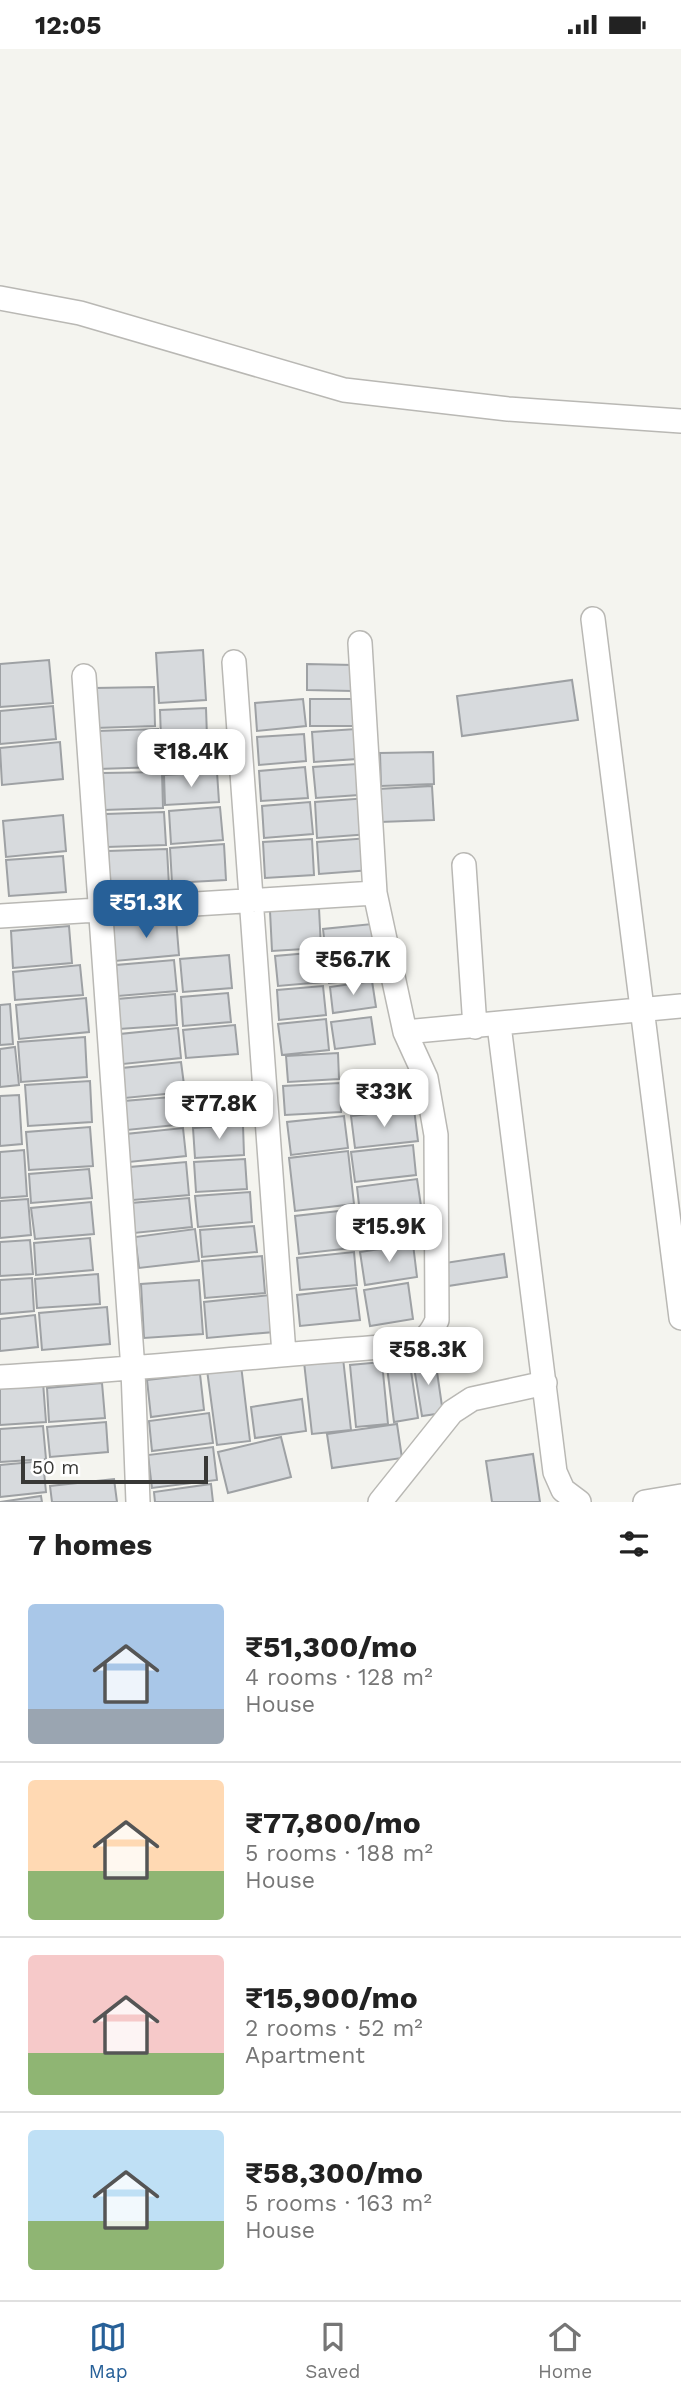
<!DOCTYPE html>
<meta charset="utf-8">
<style>
:root{--surface:#fff;--page:#f6f6f6;--text:#222;--muted:#767676;--line:#e0e0e0;--accent:#276098}
body{margin:0;font-family:"Work Sans",sans-serif;background:var(--page);color:var(--text);height:100vh;display:flex;flex-direction:column;font-size:26px;white-space:nowrap}
*{box-sizing:border-box;margin:0}
p{font-size:23px;color:var(--muted)}
.icon{flex:none;width:38px;height:38px;fill:none;stroke:currentColor;stroke-width:2;stroke-linecap:round;stroke-linejoin:round}
.map{position:relative;height:1453px;overflow:hidden}
.panel{display:flex;flex-direction:column;background:var(--surface);flex:1}
.panel>*{flex:none}
.scale{position:absolute;left:21px;bottom:18px;width:187px;box-sizing:border-box;padding-left:7px;border:4px solid #383836;border-top:0;font-size:19px;line-height:24px;white-space:nowrap;color:#383836;-webkit-text-stroke:5px #fff;paint-order:stroke}
.price{position:absolute;translate:-50% -60px;padding:0 16px;border-radius:14px;background:#fff;color:#222;font-size:23px;line-height:46px;filter:drop-shadow(0 2px 4px #0008)}
.price::after{content:'';position:absolute;left:50%;top:42px;width:21px;height:16px;margin-left:-10px;background:inherit;clip-path:polygon(0 0,100% 0,50% 100%)}
.price.selected{background:var(--accent);color:#fff}
ul{padding:0;list-style:none}
li{display:flex;align-items:center;gap:21px;height:175px;padding:0 28px}
li+li{border-top:2px solid var(--line)}
li span{display:grid;place-items:center;flex:none;width:196px;height:140px;border-radius:7px;color:#555}
li>.icon{margin-inline-start:auto}
span .icon{width:84px;height:84px;fill:#fffc;stroke-width:1}
li b{font-size:30px}
h2{display:flex;justify-content:space-between;align-items:center;height:84px;padding:0 28px;font-size:30px}
.status{display:flex;justify-content:space-between;align-items:center;height:49px;padding:0 35px;background:var(--surface);direction:ltr}
.status svg{height:19px;fill:currentColor}
.tab-bar{display:flex;justify-content:space-around;align-items:center;height:98px;border-top:2px solid var(--line);background:var(--surface);font-size:19px;color:var(--muted)}
.tab-bar a{display:grid;justify-items:center;gap:4px}
.tab-bar .selected{color:var(--accent)}
.map>svg:first-child{display:block}
.building{fill:#d7dadd;stroke:#9ea1a4;stroke-width:2}
.lines{fill:none;stroke-linecap:round;stroke-linejoin:round}
.minor-casing{stroke:#b9b8b4;stroke-width:26}
.minor{stroke:#fff;stroke-width:23}
</style>
<div class="status"><b>12:05</b><svg viewBox="0 0 49 12"><path d="M0 12V9h3v3zM5 12V6h3v6zM10 12V3h3v9zM15 12V0h3v12zM26 1h20v11H26zM47 4h2v5h-2z"/></svg></div>
<div class="map">
<svg width="681" height="1453" viewBox="0 0 681 1453">
<rect width="100%" height="100%" fill="#f4f4ef"/>
<!-- building -->
<path class="building" d="M203 601 206 651 159 654 156 604Z
M49 611 53 654 0 658V615Z
M307 615 353 616 352 642 307 641Z
M572 631 578 671 462 687 457 647Z
M154 638 155 677 95 679 94 639Z
M303 650 306 677 257 682 255 654Z
M310 650H353V677H310Z
M53 657 56 690 0 695V662Z
M206 659 207 688 161 690 160 661Z
M158 680 159 718 98 720 97 682Z
M356 680 357 710 314 713 312 683Z
M304 685 306 712 259 716 257 688Z
M212 692 213 719 164 721 163 694Z
M60 693 63 730 2 736 0 699Z
M433 703 434 735 381 737 380 704Z
M357 715 359 746 316 749 313 718Z
M305 718 308 749 261 752 259 722Z
M162 723 163 759 104 761 103 724Z
M217 723 219 753 165 756 164 726Z
M432 737 434 771 380 773 378 740Z
M368 749 370 785 317 789 315 753Z
M310 753 313 785 264 789 262 757Z
M220 758 223 791 171 795 169 762Z
M164 763 166 796 107 798 106 765Z
M63 766 66 802 6 808 3 772Z
M369 789 371 821 319 825 317 793Z
M312 790 314 826 265 829 263 793Z
M224 795 226 831 172 834 170 799Z
M167 800 169 837 110 840 108 802Z
M63 807 66 843 9 847 6 811Z
M319 859 321 899 272 902 270 862Z
M176 870 179 906 115 912 112 876Z
M372 875 377 929 329 934 323 880Z
M69 877 72 914 13 919 11 882Z
M320 903 323 933 278 937 275 907Z
M229 906 232 939 183 943 180 910Z
M174 911 177 942 118 947 116 916Z
M80 916 83 946 15 951 13 923Z
M372 932 376 958 333 964 330 938Z
M323 937 326 966 279 971 277 941Z
M228 944 231 973 183 977 181 948Z
M175 945 177 976 119 980 117 950Z
M86 949 89 983 19 990 16 956Z
M10 955 13 995 0 996V956Z
M371 968 375 995 335 1000 331 973Z
M326 970 329 1001 282 1006 278 975Z
M235 976 238 1005 186 1009 183 981Z
M178 979 181 1009 123 1015 120 985Z
M85 988 87 1028 21 1033 18 993Z
M15 998 19 1036 0 1038V1000Z
M338 1004 339 1030 288 1033 286 1007Z
M181 1013 185 1043 125 1049 122 1019Z
M90 1032 92 1073 28 1077 25 1036Z
M340 1034 341 1063 285 1066 283 1037Z
M238 1044 241 1072 190 1077 188 1048Z
M19 1046 22 1095 0 1097V1047Z
M183 1047 185 1075 127 1081 124 1052Z
M414 1060 418 1092 355 1099 351 1067Z
M344 1067 348 1099 291 1106 287 1073Z
M243 1076 244 1106 195 1109 193 1079Z
M90 1078 93 1117 29 1121 26 1083Z
M183 1079 186 1107 129 1113 126 1085Z
M413 1096 416 1126 355 1133 351 1103Z
M24 1101 27 1147 0 1149V1103Z
M348 1102 354 1155 295 1162 289 1109Z
M245 1110 247 1140 196 1143 194 1113Z
M186 1113 189 1146 133 1151 130 1118Z
M89 1120 92 1149 31 1154 29 1125Z
M417 1130 421 1157 360 1165 357 1138Z
M250 1143 252 1173 198 1178 195 1147Z
M189 1149 192 1178 134 1184 131 1154Z
M28 1150 31 1186 0 1189V1152Z
M91 1153 94 1185 35 1190 31 1159Z
M356 1160 360 1198 299 1205 295 1167Z
M413 1161 417 1190 364 1197 360 1168Z
M254 1177 257 1203 202 1208 200 1181Z
M195 1180 199 1212 139 1219 135 1188Z
M90 1189 93 1221 36 1226 34 1194Z
M30 1191 33 1225 0 1227V1193Z
M413 1195 417 1228 365 1236 360 1203Z
M354 1203 357 1236 300 1241 297 1209Z
M504 1205 507 1228 448 1237 445 1214Z
M262 1207 265 1244 205 1249 202 1212Z
M98 1225 100 1255 37 1259 35 1230Z
M32 1229 34 1262 0 1265V1231Z
M199 1231 203 1285 144 1289 141 1235Z
M408 1234 413 1270 370 1277 364 1241Z
M356 1239 360 1271 300 1277 297 1246Z
M270 1246 274 1283 207 1289 204 1253Z
M107 1258 110 1295 42 1301 39 1264Z
M35 1266 38 1298 0 1302V1270Z
M343 1309 351 1381 312 1385 304 1313Z
M435 1309 443 1364 422 1367 413 1312Z
M382 1313 388 1375 356 1378 350 1316Z
M410 1315 418 1369 394 1373 387 1318Z
M241 1316 250 1392 217 1396 207 1321Z
M200 1325 204 1361 151 1368 147 1331Z
M43 1333 46 1373 0 1376V1335Z
M102 1334 105 1369 49 1373 47 1339Z
M302 1350 306 1382 255 1389 251 1358Z
M209 1364 213 1394 152 1402 149 1372Z
M106 1373 108 1403 50 1408 47 1378Z
M397 1375 402 1409 332 1419 327 1385Z
M43 1377 46 1410 0 1413V1380Z
M281 1388 291 1428 228 1444 218 1403Z
M213 1398 217 1431 152 1439 148 1406Z
M533 1405 540 1453H492L486 1412Z
M43 1412 46 1443 0 1448V1416Z
M114 1430 117 1453H52L50 1437Z
M211 1435 213 1453H155L154 1443Z
M41 1447 42 1453H0Z"/>
<g class="lines">
<!-- minor casing -->
<g class="minor-casing">
<path id="minor" d="M0 249 80 264 344 341 508 360 681 372
M593 570 681 1269
M234 613 284 1305
M84 627 133 1321 138 1453
M464 816 475 978
M0 867 375 844
M499 976 555 1423 563 1441 579 1453
M405 983 681 957
M0 1328C137 1321 273 1305 410 1296 425 1292 431 1285 437 1271L436 1086 426 1029 405 983 375 844 360 594
M380 1453 452 1363 472 1350 545 1334
M645 1453 681 1447"/>
</g>
<!-- minor -->
<use href="#minor" class="minor"/>
</g>
</svg>
<div class="scale">50 m</div>
<b class="price" style="left:191px;top:740px">₹18.4K</b>
<b class="price selected" style="left:146px;top:891px">₹51.3K</b>
<b class="price" style="left:353px;top:948px">₹56.7K</b>
<b class="price" style="left:384px;top:1080px">₹33K</b>
<b class="price" style="left:219px;top:1092px">₹77.8K</b>
<b class="price" style="left:389px;top:1215px">₹15.9K</b>
<b class="price" style="left:428px;top:1338px">₹58.3K</b>
</div>
<section class="panel">
<h2>7 homes<svg class="icon" aria-label="filters" viewBox="0 0 24 24"><path d="M4 7h16M4 17h16"/><circle cx="9" cy="7" r="2"/><circle cx="15" cy="17" r="2"/></svg></h2>
<ul>
<li><span style="background:linear-gradient(#a9c7e8 75%,#9aa5b1 0)"><svg class="icon" aria-label="home" viewBox="0 0 24 24"><path d="M3 11l9-7 9 7M6 9v11h12V9"/></svg></span><div><b>₹51,300/mo</b><p>4 rooms · 128 m²</p><p>House</p></div></li>
<li><span style="background:linear-gradient(#ffd9b3 65%,#8fb573 0)"><svg class="icon" aria-label="home" viewBox="0 0 24 24"><path d="M3 11l9-7 9 7M6 9v11h12V9"/></svg></span><div><b>₹77,800/mo</b><p>5 rooms · 188 m²</p><p>House</p></div></li>
<li><span style="background:linear-gradient(#f6c9c9 70%,#8fb573 0)"><svg class="icon" aria-label="home" viewBox="0 0 24 24"><path d="M3 11l9-7 9 7M6 9v11h12V9"/></svg></span><div><b>₹15,900/mo</b><p>2 rooms · 52 m²</p><p>Apartment</p></div></li>
<li><span style="background:linear-gradient(#bfe0f5 65%,#8fb573 0)"><svg class="icon" aria-label="home" viewBox="0 0 24 24"><path d="M3 11l9-7 9 7M6 9v11h12V9"/></svg></span><div><b>₹58,300/mo</b><p>5 rooms · 163 m²</p><p>House</p></div></li>
</ul>
</section>
<nav class="tab-bar">
<a class="selected"><svg class="icon" aria-label="map" viewBox="0 0 24 24"><path d="M3 6l6-2 6 2 6-2v14l-6 2-6-2-6 2zM9 4v14M15 6v14"/></svg>Map</a>
<a><svg class="icon" aria-label="saved" viewBox="0 0 24 24"><path d="M7 4h10v16l-5-4-5 4z"/></svg>Saved</a>
<a><svg class="icon" aria-label="home" viewBox="0 0 24 24"><path d="M3 11l9-7 9 7M6 9v11h12V9"/></svg>Home</a>
</nav>
